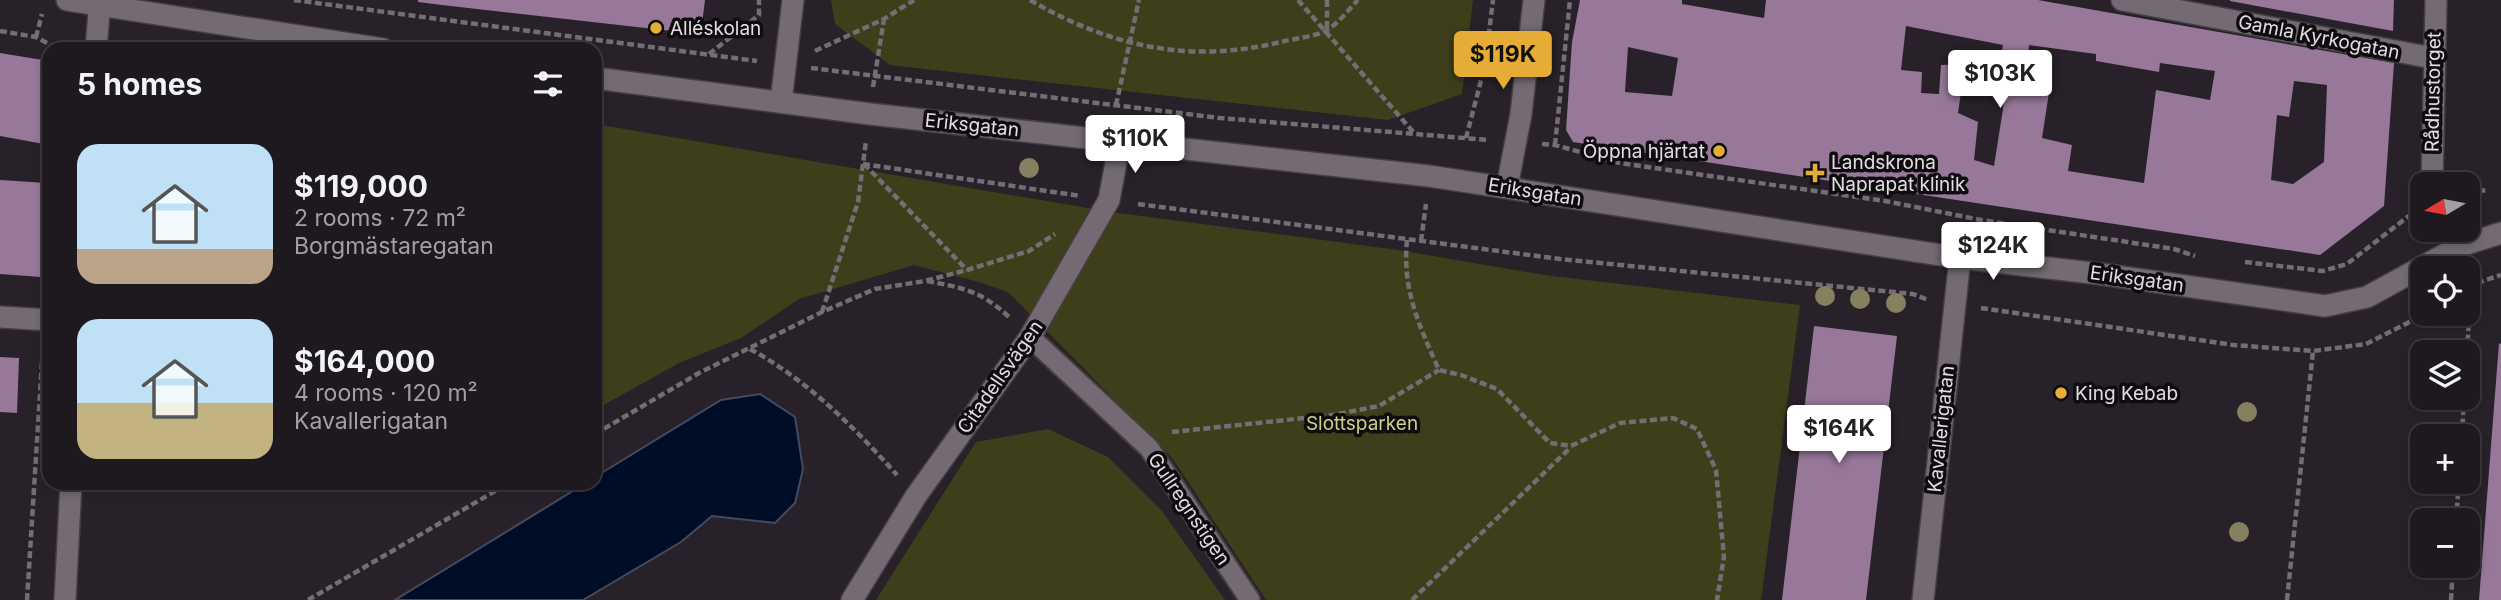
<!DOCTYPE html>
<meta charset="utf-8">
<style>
:root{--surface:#1e191f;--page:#262228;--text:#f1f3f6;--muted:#a1a0a4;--line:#3c383d;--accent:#e6ad36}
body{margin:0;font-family:Inter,sans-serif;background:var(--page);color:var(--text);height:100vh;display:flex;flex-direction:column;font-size:26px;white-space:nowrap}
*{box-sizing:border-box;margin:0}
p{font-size:23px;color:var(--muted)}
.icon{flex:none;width:38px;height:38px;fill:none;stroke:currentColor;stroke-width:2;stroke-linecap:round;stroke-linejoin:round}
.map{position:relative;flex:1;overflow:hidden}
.details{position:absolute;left:42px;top:42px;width:560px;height:448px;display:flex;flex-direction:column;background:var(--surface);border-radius:21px;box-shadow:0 4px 10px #0003,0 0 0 2px var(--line)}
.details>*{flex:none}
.needle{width:46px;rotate:260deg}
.fabs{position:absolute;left:2410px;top:172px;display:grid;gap:14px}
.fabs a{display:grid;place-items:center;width:70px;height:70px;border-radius:14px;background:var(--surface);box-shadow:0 4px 10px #0003,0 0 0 2px var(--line);font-size:35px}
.price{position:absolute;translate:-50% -60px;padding:0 16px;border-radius:7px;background:#fff;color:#222;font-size:23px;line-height:46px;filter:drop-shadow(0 2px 4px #0008)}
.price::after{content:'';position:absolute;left:50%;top:42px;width:21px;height:16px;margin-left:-10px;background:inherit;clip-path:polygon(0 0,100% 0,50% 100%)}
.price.selected{background:var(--accent);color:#111}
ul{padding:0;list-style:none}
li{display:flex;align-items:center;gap:21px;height:175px;padding:0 35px}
li span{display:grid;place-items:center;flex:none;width:196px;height:140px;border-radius:21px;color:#555}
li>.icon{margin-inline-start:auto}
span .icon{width:84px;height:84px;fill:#fffc;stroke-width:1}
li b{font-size:30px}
h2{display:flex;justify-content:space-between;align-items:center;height:84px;padding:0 35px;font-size:30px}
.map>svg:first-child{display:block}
.green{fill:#3e3f1a}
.water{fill:#000d27;stroke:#444b5f;stroke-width:2}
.building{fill:#977899;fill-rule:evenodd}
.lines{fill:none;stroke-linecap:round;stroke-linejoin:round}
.service-casing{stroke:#433d44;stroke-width:23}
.pedestrian-casing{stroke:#433d44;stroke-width:24}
.minor-casing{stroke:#433d44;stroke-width:24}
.tertiary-casing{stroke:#433d44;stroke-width:24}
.path{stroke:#736d74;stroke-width:4.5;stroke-dasharray:7 3.5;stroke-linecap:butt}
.service{stroke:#736a73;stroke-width:19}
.pedestrian{stroke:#736a73;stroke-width:21}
.minor{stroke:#736a73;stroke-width:21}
.tertiary{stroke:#736a73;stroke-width:21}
.tree{fill:#83815e}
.poi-dot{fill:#e6ad36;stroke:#0f0c0f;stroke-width:2.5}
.labels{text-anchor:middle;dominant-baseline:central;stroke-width:7;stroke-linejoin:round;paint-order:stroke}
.poi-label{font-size:19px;fill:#e2dde3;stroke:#0f0c0f;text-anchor:start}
.street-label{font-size:19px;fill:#e2dde3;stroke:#0f0c0f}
.park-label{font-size:19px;fill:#cdd08a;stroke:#0f0c0f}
</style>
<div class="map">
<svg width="2501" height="600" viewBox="0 0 2501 600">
<rect width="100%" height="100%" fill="#282129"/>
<!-- green -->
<path class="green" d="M831 0H1473L1462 94 1388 120 890 65 835 24Z
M595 124 1111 212 1398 250 1544 275 1800 305 1761 600H1266L1173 459 1008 292 979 282 914 265 799 299 741 338 679 363 600 407H595Z
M1048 429 1108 457 1162 511 1225 600H876L976 442Z"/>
<!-- water -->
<path class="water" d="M760 394 795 417 803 469 795 503 775 523 712 516 681 542 583 600H395L586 483H595V477L721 400Z"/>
<!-- building -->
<path class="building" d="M418 0H705L702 24 682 21 681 32 442 5 418 2Z
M1580 0H1682V4L1764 18 1766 0H2038L2394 63 2384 206 2320 255 1573 142 1566 130 1572 42ZM1906 26 2003 45 2001 57 2028 60 2029 45 2096 54V61L2159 72 2160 63 2215 71 2210 100 2156 90 2144 183 2068 171 2072 145 2042 138 2052 73 2028 68 2025 93 2006 90 1994 166 1974 160 1978 122 1958 113 1965 64 1941 65 1939 94 1921 93 1922 72 1901 70ZM1628 47 1678 58 1672 96 1625 92ZM2294 81 2327 85 2324 162 2293 184 2271 180 2277 115 2289 117Z
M2230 0H2394L2393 31 2230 1Z
M0 53 49 61V116L44 144 0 136Z
M0 180 47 183 41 277 0 274Z
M1814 326 1897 336 1866 600H1782Z
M2499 343 2501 344V600H2479Z
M0 357 19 358 17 413 0 412Z"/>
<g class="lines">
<!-- service casing -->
<g class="service-casing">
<path id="service" d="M1030 337 1149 448 1250 600"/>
</g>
<!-- pedestrian casing -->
<g class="pedestrian-casing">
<path id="pedestrian" d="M2432 184 2436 0
M2450 229 2460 246"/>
</g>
<!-- minor casing -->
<g class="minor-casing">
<path id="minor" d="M2122 0 2433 58
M96 49 100 0
M781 102 793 0
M1507 187 1521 114 1534 0
M0 317 49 320
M65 600 71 483
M852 600 916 496 1030 337 1109 200 1120 141
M1923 600 1960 258"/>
</g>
<!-- tertiary casing -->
<g class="tertiary-casing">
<path id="tertiary" d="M67 0 383 49
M595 78 870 114 1429 176 1960 258 2101 274 2325 306 2367 297 2460 246 2501 233"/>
</g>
<!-- path -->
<path class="path" d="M294 0 757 61
M1030 0C1111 47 1189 64 1281 42 1295 38 1315 37 1327 30 1339 23 1349 9 1358 0
M1298 0 1415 134
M1327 0V29
M0 31 36 37 58 49
M36 37 42 14
M815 51 884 19 914 0
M709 54 759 15V0
M811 68 1220 118 1488 140
M873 87 884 19
M1116 105 1139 0
M1466 138 1485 65 1493 0
M1542 144 1555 145 1620 163 1885 201 1981 220 2174 249 2195 256
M1555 145 1570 0
M863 164 1081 196
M864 164 967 270
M2468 193 2487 190
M1138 204 1560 259 1913 294 1928 300
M1407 240C1402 290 1419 325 1439 370L1461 375 1497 389 1550 443 1571 446 1620 423 1673 418 1697 429 1716 470 1724 557 1717 600
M1421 241 1426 204
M2245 262 2323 271 2347 264 2419 208
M2468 273 2471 285 2468 287
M927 281C964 288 981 291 1009 317
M46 292 49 241
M1981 308 2233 345 2313 351 2366 344 2427 313
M822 312 858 202 866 141
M750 349C807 380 854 427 897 475
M2467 352 2471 285 2501 275
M1172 432 1333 415 1379 406 1439 370
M595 434 699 373 822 312 875 289 925 281 967 270 1029 251 1055 234
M2462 436 2464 397
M2456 520 2459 481
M27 600 43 346
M308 600 509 483
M1412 600 1571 447
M2287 600 2313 351
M2451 600 2453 565"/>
<!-- service -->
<use href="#service" class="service"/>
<!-- pedestrian -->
<use href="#pedestrian" class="pedestrian"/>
<!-- minor -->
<use href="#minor" class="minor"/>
<!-- tertiary -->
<use href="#tertiary" class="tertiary"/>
</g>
<!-- trees -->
<g class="tree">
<circle cx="1029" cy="168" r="10"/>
<circle cx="1825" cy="296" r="10"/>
<circle cx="1860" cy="299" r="10"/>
<circle cx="1896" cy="303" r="10"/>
<circle cx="2247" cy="412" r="10"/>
<circle cx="2239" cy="532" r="10"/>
</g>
<!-- markers -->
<g class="poi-dot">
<circle cx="656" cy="28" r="7"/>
<circle cx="1719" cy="151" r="7"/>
<path d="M1811.5 162.5h7v7h7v7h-7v7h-7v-7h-7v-7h7z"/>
<circle cx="2061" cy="393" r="7"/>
</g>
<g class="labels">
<!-- poi labels -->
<g class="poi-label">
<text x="670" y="28">Alléskolan</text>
<text x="1705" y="151" text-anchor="end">Öppna hjärtat</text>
<text x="1831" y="162">Landskrona<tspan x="1831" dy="22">Naprapat klinik</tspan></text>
<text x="2075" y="393">King Kebab</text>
</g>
<!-- street labels -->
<g class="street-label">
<text transform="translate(2319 37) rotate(11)">Gamla Kyrkogatan</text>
<text transform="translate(2433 92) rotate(-89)">Rådhustorget</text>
<text transform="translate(972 125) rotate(6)">Eriksgatan</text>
<text transform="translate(1535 192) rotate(9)">Eriksgatan</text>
<text transform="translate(2137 279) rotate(8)">Eriksgatan</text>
<text transform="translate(1000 377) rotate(-55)">Citadellsvägen</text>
<text transform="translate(1941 429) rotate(-84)">Kavallerigatan</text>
<text transform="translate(1189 509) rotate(56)">Gullregnstigen</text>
</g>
<!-- park labels -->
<g class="park-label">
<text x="1362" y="423">Slottsparken</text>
</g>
</g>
</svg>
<div class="fabs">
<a><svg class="needle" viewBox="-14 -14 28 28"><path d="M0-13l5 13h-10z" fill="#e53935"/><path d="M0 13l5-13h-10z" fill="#a1a0a4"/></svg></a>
<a><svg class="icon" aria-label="locate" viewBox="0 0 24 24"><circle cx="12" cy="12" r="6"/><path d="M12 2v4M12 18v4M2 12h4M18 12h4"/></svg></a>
<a><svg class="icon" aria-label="layers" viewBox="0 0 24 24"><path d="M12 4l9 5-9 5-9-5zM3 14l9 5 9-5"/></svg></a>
<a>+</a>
<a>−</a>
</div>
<b class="price selected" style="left:1503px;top:91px">$119K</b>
<b class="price" style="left:2000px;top:110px">$103K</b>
<b class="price" style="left:1135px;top:175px">$110K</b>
<b class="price" style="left:1993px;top:282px">$124K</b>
<b class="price" style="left:1839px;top:465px">$164K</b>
<section class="details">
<h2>5 homes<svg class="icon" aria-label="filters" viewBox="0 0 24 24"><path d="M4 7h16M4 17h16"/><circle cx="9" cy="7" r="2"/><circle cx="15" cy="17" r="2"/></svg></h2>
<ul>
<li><span style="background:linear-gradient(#bfe0f5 75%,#b9a48a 0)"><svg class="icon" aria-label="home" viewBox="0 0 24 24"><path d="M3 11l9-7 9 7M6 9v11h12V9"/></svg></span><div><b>$119,000</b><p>2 rooms · 72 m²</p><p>Borgmästaregatan</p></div></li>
<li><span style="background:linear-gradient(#bfe0f5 60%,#c2b280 0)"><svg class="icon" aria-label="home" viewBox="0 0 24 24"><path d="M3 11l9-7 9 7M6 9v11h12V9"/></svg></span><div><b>$164,000</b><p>4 rooms · 120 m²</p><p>Kavallerigatan</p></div></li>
</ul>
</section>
</div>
